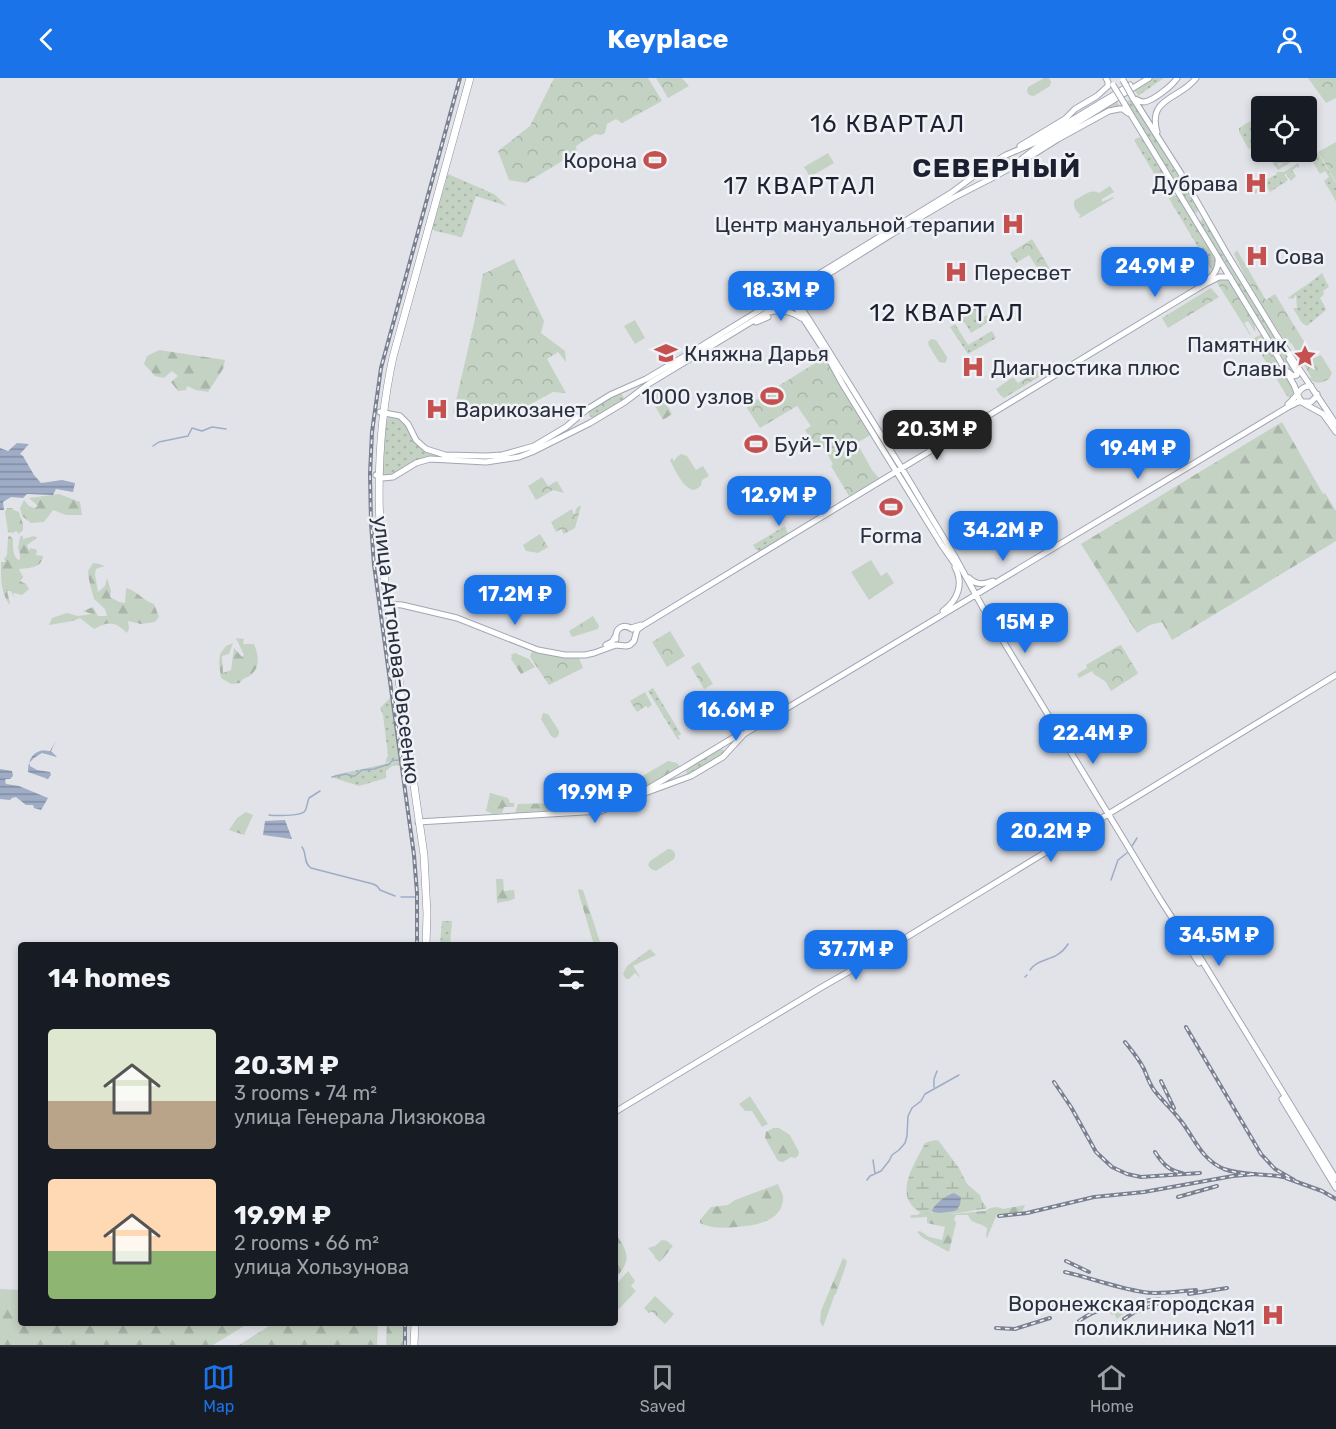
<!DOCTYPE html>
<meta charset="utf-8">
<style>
:root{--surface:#171b24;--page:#20242c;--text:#f1f3f6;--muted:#9ea1a6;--line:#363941;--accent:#1a73e8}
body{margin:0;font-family:Rubik,sans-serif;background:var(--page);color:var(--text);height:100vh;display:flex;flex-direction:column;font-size:22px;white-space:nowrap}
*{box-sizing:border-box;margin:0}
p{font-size:20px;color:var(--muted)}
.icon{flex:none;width:33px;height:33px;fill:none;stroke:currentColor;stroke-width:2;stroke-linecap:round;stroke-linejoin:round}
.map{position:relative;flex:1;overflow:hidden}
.side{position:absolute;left:18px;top:864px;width:600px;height:384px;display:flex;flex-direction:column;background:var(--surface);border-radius:6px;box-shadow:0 3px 9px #0003}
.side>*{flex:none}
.tools{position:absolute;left:1251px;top:18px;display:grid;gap:12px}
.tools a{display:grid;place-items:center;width:66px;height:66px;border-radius:6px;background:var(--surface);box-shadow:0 3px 9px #0003;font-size:30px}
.price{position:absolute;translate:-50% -51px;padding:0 14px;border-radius:12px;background:var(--accent);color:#fff;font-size:20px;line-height:39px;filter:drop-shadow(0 2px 3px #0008)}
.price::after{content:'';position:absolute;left:50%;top:36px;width:18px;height:14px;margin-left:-9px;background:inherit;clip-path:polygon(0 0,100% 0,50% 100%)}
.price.on{background:#222;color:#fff}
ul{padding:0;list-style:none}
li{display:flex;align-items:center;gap:18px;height:150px;padding:0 30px}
li span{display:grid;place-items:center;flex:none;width:168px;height:120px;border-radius:6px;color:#555}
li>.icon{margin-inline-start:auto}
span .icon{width:72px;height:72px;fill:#fffc;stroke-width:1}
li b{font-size:26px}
h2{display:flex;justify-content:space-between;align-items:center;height:72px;padding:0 30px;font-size:26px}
header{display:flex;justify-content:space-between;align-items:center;height:78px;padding:0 30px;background:var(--accent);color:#fff;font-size:27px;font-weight:700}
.dock{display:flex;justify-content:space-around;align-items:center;height:84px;border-top:2px solid var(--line);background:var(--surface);font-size:16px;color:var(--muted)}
.dock a{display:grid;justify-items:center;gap:3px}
.dock .on{color:var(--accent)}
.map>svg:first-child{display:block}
.grass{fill:url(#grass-dots)}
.forest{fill:url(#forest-firs)}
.wetland{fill:url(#wetland-marsh)}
.park{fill:url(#park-crowns)}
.garden{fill:#c4d2c3}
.water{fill:url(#water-rules)}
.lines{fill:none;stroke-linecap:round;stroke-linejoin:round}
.stream{stroke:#9facc6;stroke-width:1.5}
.major-casing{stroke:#a1a6b3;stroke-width:7}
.highway-casing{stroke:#898e9e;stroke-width:8}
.major{stroke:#fff;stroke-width:5}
.highway{stroke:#fff;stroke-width:7}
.rail-casing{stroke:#7b8091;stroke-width:4}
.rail{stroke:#f0f2f6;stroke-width:1.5;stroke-dasharray:4.5;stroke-linecap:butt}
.major-bridge-casing{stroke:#a1a6b3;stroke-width:7;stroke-linecap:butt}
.major-bridge{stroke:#fff;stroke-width:5}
.labels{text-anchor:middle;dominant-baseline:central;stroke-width:5;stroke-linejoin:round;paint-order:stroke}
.poi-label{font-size:21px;fill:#2a2f3f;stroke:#f0f2f6;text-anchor:end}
.street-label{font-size:21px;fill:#2a2f3f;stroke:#f0f2f6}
.quarter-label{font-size:24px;letter-spacing:1.5px;fill:#1d2030;stroke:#f0f2f6}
.district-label{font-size:27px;font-weight:bold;letter-spacing:1.5px;fill:#1d2030;stroke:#f0f2f6}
</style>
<header><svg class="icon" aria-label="back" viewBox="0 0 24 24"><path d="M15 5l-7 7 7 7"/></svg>Keyplace<svg class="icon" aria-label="person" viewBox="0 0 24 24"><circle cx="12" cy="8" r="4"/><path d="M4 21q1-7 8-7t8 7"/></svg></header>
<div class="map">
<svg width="1336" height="1267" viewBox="0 0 1336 1267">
<defs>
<pattern id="grass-dots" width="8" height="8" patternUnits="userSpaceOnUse" patternTransform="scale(1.5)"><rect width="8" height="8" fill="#c4d2c3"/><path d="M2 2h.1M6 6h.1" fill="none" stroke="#a9b5a9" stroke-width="1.8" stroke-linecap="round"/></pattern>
<pattern id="forest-firs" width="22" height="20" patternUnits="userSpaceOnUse" patternTransform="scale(1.5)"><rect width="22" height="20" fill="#c4d2c3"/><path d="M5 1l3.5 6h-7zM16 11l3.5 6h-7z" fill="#a9b5a9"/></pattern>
<pattern id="wetland-marsh" width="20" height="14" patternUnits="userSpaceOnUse" patternTransform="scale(1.5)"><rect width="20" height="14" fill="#c4d2c3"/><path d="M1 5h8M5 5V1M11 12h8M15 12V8" fill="none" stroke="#a9b5a9"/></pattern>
<pattern id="park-crowns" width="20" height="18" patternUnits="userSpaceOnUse" patternTransform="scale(1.5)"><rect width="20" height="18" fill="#c4d2c3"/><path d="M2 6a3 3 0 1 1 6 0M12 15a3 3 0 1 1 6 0" fill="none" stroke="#a9b5a9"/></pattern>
<pattern id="water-rules" width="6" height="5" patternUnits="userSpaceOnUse" patternTransform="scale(1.5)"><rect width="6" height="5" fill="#9facc6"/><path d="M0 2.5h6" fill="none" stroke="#828ca2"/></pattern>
</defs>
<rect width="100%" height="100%" fill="#e1e3e8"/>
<!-- grass -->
<path class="grass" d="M1152 0H1164L1138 18 1139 22 1136 18 1138 17 1135 13 1117 24 1120 30H1113L1108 32 1036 71Z
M1132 21 1198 131 1197 135 1193 134 1126 24Z
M1252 42 1254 43 1261 56V59L1260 57 1258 58 1261 66 1259 62 1257 63 1260 68H1261L1262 74H1267L1278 91 1280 90 1279 88 1303 74H1305V75L1278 92 1266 75 1248 70 1239 54V50Z
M1307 57 1336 105V123L1324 103 1329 99 1325 93 1320 96 1310 79 1315 75 1307 62Z
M1139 59 1142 61 1172 110 1171 111 1175 118 1177 117 1217 185 1215 192 1211 191 1134 62Z
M1008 79 1012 81 1011 87 985 101 982 100 981 95Z
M1298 85 1299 90 1297 89 1292 92 1296 98 1291 103 1285 95V98L1288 102 1285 104V106L1284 105 1270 114 1267 109 1255 116 1250 115 1265 106 1264 103 1277 96 1276 94H1284Z
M448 96 494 116 507 128 476 118 462 159 435 153 432 151Z
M1202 141 1204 142 1296 294 1293 297 1218 176 1200 144Z
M1322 195 1329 209 1323 213 1324 216 1320 220 1325 229 1326 232 1307 248 1302 245 1293 230H1297L1296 217 1293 221 1289 220 1288 222V220C1299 211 1311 205 1322 195Z
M983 225 985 229 977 234 981 240 987 237 990 243 971 255 961 239Z
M955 246 968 267 992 253 996 260 968 276 950 249Z
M621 315 624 320 623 322 594 340 589 338V333L616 316Z
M391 338C409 340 407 359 419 369 426 374 435 376 442 378V379C423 378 396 404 382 395L385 342Z
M785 448 788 456 760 473 756 472 753 467Z
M653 610 681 656 678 658 680 661 678 662 648 613Z
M392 618 400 681 385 685 388 677 383 637 380 630Z
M720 671 724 672 723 676 690 696H687L686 694 687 691Z
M399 683 400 687 392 688 386 693V700L359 708 334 700V697Z
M442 843H452L450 867H440Z"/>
<!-- forest -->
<path class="forest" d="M159 272 225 282 223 291 208 314 196 312 187 308 186 312 178 313 171 304 178 298 172 293 164 300 155 298 144 286 147 278Z
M659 314 672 336 663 342 650 319Z
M1282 344 1323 416 1325 415 1336 433V463L1172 562 1162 544 1150 547 1137 555 1081 466Z
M59 416 80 424 82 437H66L53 432 44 444 31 445 22 438 20 430 24 422 29 428 34 430 38 428 29 420Z
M7 430H12L14 432 19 434 23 446V452L19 456 16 453 13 455 8 454 5 434Z
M23 457V461L34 458 37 460 27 467 29 472 31 470 37 472 36 477 43 478C42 490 29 490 19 491L23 499 20 503 26 506 29 511 22 517 13 515 14 520 11 513H7L10 525 9 526C0 513 1 499 1 484H6L4 481 7 477 8 459 10 458 13 461C13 469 12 476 18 482L20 481V476L18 470 20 459Z
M93 485 100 486 104 488 96 491 95 496 98 514 105 508 107 500 111 513 110 519 119 524 125 525 126 510C137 512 143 523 154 526L159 539 155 544 141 546 128 543 129 551 127 555C115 543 108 543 94 551L80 540 73 543 49 547 52 540 67 535 78 538 92 536 83 533 93 529 98 538H107L105 531 94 521 89 502 88 493Z
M236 560 244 561 243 566H254C258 576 261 587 252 596 247 601 244 598 240 605L231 606 221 600 219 585 220 576 226 568 233 565 229 576 222 578 223 595 231 592 234 570 242 579 244 577Z
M515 575 529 581 535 589 521 596 511 581 512 579 511 577Z
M668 683 677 685 680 689 627 719 622 710Z
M598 709 615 712V718L621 721 603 729V725H600L598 716 597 715Z
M490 715 508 720 510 725H514V729H504L502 735 493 736 486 733Z
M557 725 563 731 515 735 518 726Z
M246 734 253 737 244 757 229 752 237 740Z
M496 801H503L504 813 514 812 515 820 512 822 497 825Z
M579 811 583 812 601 867H594L578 813Z
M650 871 656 877 633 888 641 900 635 895 629 901H626L623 896 627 888Z
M750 1018 768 1046 762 1049 752 1033H745L739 1026Z
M773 1050H779L790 1057 799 1074 798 1078 795 1080 791 1079 783 1084 778 1083 765 1060 766 1054Z
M778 1106C779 1110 783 1115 783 1119 783 1144 756 1147 737 1149 724 1150 712 1151 700 1145V1142L711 1129 728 1127 735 1122Z
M1025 1127 1022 1134 997 1136 987 1160 986 1159 987 1150C980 1144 972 1147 968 1137H956L954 1141 956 1145 949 1174 923 1160 917 1154 920 1153 929 1159 942 1162 945 1149 927 1145V1139L910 1140 911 1137H917L926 1132C940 1140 968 1134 985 1133 990 1129 997 1128 1003 1131Z
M615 1154C628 1176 633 1180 615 1201Z
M662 1162 667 1163 673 1168 660 1184 655 1180 654 1177 648 1170 655 1168Z
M843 1180 847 1183 846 1187 836 1216H835L823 1249 820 1244 821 1233Z
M0 1211 21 1212V1245H249L213 1267H0Z
M1158 1221 1159 1222C1143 1227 1129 1230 1117 1241L1114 1236 1112 1237 1108 1233Z
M274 1245H378L377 1267H239Z
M387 1245H404V1267H386Z"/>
<!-- wetland -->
<path class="wetland" d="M938 1062 959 1090 967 1106 980 1117 982 1123 987 1130 984 1131C966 1133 942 1141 926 1132L921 1135C892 1118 914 1087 925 1065L931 1063Z"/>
<!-- park -->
<path class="park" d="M554 0H648L662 23 622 45 616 41 607 46 605 55 601 57 595 56 576 68 577 74 526 105 509 102 498 73 530 48Z
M656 0H682L689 8 668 20Z
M1308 0H1336V20L1326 25Z
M1336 64V104L1318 74Z
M1032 161 1053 196 1047 199 1043 192 1040 194 1029 177 1016 185 1010 175Z
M1237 172 1266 222 1275 216 1314 280 1321 277 1332 295 1329 301C1321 305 1317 307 1310 301L1311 299 1292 266 1285 262 1280 256 1246 200 1234 176Z
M514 181 544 243 541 255 565 273 566 284 558 274 547 281 566 315 553 314 501 342 453 335 475 241 483 196Z
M1218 201H1227C1235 214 1258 240 1255 254L1248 243 1244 245 1251 257H1250L1216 203Z
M1211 210 1219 219 1168 250 1162 240Z
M1262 256 1294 311 1295 315 1291 320 1287 318 1252 261Z
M825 279 872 356 857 365 872 392 879 400 849 418 831 388 833 386 822 367 817 370 805 352 811 348 797 328 760 350 747 330 748 327Z
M1039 292 1042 297 1004 320 1000 317 996 311 1013 299 1018 305Z
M542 399 548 408 557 403 564 415 553 412 536 422 528 408Z
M579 428H581L575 450 564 456 561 451 556 454 551 444 572 431 573 435 575 436 576 431Z
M540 456 548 469 538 475 526 473 523 467Z
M593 538 599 548 598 551 572 559 569 553Z
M670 553 685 578 667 589 652 564Z
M1121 567 1138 595 1136 597 1111 613 1106 604 1094 596 1092 593 1079 600 1077 596 1087 590 1086 587 1118 568Z
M532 573 564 580H579L583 590 549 607 530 579Z
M699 584 713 606 704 611 691 589Z
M645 614 652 627 648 630 646 628 637 634 630 623Z
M655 1218 674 1236 665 1246 651 1233 649 1235 644 1230Z"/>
<!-- garden -->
<path class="garden" d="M1044 0H1049L1051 4 1050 8 1034 18 1029 17 1027 13 1028 9Z
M1267 74H1270L1275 81C1278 70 1292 73 1301 74L1299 76 1283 86 1278 85 1280 90 1278 92Z
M828 75 834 85 810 99 804 89Z
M1110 108 1114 114 1102 121V124L1113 119 1114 120 1080 140 1079 138 1081 137C1076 134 1072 128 1075 122 1083 118 1090 110 1099 115Z
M635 242 645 260 635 266 624 248Z
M931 261 936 262 947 279V282L945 285 939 284 929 268 928 264Z
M681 376 687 378 696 392 703 388 709 398 702 402C701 406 702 407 698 410 687 419 674 390 670 382L672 380 674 383 677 379Z
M871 482 881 498 887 494 894 505 869 522 851 494Z
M543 635 548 636 559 653V656L557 659 554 660 551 658 541 641Z
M668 771C674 771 677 776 674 781L656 793 651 791 648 787 650 783Z
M628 1193 635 1203 631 1208 636 1213 615 1235V1208Z"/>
<!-- water -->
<path class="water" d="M17 365 29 366 20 376 23 378 34 397 41 405 62 402 75 405 73 414 56 411 53 417 27 416 23 420 11 419 3 424 4 432H0V370L8 373Z
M56 663 51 673 57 679 42 675 34 680 29 685 30 688 37 692 50 694 51 697 48 701 28 694C28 686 30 676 40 673 43 672 47 673 50 673Z
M0 691 12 693 13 698 10 701H6L5 703 6 706 19 708 48 720 41 732 34 730 33 727H26L16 719 12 720 10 722 0 721Z
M285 742 292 761 263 757 265 743Z
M954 1115 961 1119 960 1127 955 1133 940 1135 933 1134 932 1132C937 1124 945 1118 954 1115Z"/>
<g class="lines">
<!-- stream -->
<path class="stream" d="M153 368 159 364 188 358 192 350 202 353 212 349 226 351
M332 699 346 696 352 698H355L362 692 374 691 389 686 392 683 399 682
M269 737C274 738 300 738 304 734 307 732 307 724 309 720L320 713
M1132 768 1137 760
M302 769C307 775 303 785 311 790L373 806 377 808 380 812 395 818
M1111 802 1118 782 1128 774
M401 819H416
M1030 892C1040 878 1056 885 1068 866
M1025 899 1027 897
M934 1009V1001L937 993
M873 1082 875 1096
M867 1102 870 1098 881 1093 889 1083 892 1077 899 1072 905 1065 907 1058 908 1038 912 1030 921 1023 925 1016 959 997"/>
<!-- major casing -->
<g class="major-casing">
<path id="major" d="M1133 20 1180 94 1227 176 1277 258 1336 346
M1135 21C1138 22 1140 24 1144 24 1153 23 1173 7 1177 0
M1124 25 1268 262 1294 307 1299 320 1303 325 1323 336 1336 354
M1157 54C1147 19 1181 21 1196 0
M1020 68 1065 41 1075 31 1097 18 1108 8V4L1106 0
M1031 78 1058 61 1109 33 1119 31H1123L1128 35
M1208 202C1215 196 1219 189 1218 180
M790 214 810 243 901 389 954 477 983 530 1160 821 1185 860 1198 876 1336 1101
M788 217 825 274 843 307 941 466 957 489
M804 230 803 219 809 208
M770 234C782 231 791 233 801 240
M756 244 768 239
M1288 294 1293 298 1297 297V294L1289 281
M1288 326C1298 319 1299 307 1311 308
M380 334 400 338 408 346 416 362 426 371 445 377 486 378 502 377 534 368 566 349 586 332 610 317 646 301 695 272 951 115 986 89 1006 77 1034 65 1130 7
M376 397 383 400 393 399 416 385 430 381 486 384 519 379 532 374 590 345 625 324 650 305 774 230 892 156 953 120 992 100 1010 90 1036 70 1149 0
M969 500C977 508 984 506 993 503
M384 524 387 526 402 527 457 540 538 572 565 577H585L594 575 616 567 626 568 630 567 634 563 637 552 642 548 1205 206 1219 199H1230
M943 533C958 522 964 506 955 489
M631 550 641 547
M616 561C615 550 623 545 632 551
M606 567 612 564 615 559
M646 712 685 689 741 655
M418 744 601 733 645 715 691 698 723 679 744 656 1288 329 1298 324H1311L1315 320 1317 316
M1191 873 1199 885
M1282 1021 1336 1110
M615 1034 822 909 871 881 1336 597"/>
</g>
<!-- highway casing -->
<g class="highway-casing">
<path id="highway" d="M426 867 427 836 424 777 383 490C376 419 378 348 393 279L470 0
M414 1267 415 1245"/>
</g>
<!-- major -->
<use href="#major" class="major"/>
<!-- highway -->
<use href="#highway" class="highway"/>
<!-- rail casing -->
<g class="rail-casing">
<path id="rail" d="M417 867V815L414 777 374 487 371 445 370 396 372 354 381 290 460 0
M1186 949 1261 1076 1275 1091 1294 1102
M1125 964C1132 973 1139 981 1144 991 1147 998 1149 1005 1154 1012 1163 1024 1175 1034 1184 1047 1196 1064 1203 1082 1224 1091 1243 1098 1264 1095 1283 1099
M1161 1003 1174 1030
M1054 1004 1071 1029 1096 1074 1112 1089 1127 1096 1141 1099 1200 1095
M1155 1074C1162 1085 1169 1093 1182 1095
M1286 1100 1322 1113 1336 1121
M1178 1119 1217 1108
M999 1138 1027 1135 1094 1119 1144 1114 1233 1098 1256 1096
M1066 1183 1089 1194
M1065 1194C1091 1200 1117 1210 1143 1214 1159 1217 1180 1213 1196 1212
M1189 1216 1227 1210
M1047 1228 1058 1231H1077
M1124 1241 1133 1235 1157 1226
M1079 1243C1102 1226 1132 1225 1159 1221
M996 1250 1015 1251 1050 1240
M405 1267V1245"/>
</g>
<!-- rail -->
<use href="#rail" class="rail"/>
<!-- major-bridge casing -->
<g class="major-bridge-casing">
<path id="major-bridge" d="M1123 2 1133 20
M1113 7 1124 25"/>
</g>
<!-- major-bridge -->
<use href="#major-bridge" class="major-bridge"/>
</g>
<!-- icons -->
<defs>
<g id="stadium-bare" transform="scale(1.8)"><path d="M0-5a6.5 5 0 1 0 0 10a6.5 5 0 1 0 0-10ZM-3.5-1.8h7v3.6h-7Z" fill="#c45050" stroke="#f0f2f6" stroke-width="2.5" paint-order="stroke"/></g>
<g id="hospital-bare" transform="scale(1.8)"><path d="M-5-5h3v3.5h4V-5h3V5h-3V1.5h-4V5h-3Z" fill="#c45050" stroke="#f0f2f6" stroke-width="2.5" paint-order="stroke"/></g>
<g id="university-bare" transform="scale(1.8)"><path d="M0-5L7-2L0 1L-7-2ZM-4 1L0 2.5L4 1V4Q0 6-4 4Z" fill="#c45050" stroke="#f0f2f6" stroke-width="2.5" paint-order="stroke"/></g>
<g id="sight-bare" transform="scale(1.8)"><path d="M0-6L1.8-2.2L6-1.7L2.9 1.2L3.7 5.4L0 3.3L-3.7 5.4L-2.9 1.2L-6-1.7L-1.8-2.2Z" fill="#c45050" stroke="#f0f2f6" stroke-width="2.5" paint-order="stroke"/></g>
</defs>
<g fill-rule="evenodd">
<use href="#stadium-bare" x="655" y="82"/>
<use href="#hospital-bare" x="1256" y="105"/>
<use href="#hospital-bare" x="1013" y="146"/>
<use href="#hospital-bare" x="1257" y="178"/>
<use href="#hospital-bare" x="956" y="194"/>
<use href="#university-bare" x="666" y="275"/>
<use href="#sight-bare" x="1305" y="278"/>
<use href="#hospital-bare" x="973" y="289"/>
<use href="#stadium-bare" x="772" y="318"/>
<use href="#hospital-bare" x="437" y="331"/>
<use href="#stadium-bare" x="756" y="366"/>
<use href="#stadium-bare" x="891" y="429"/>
<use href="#hospital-bare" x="1273" y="1237"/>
</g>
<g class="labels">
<!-- poi labels -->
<g class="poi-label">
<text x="637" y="82">Корона</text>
<text x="1238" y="105">Дубрава</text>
<text x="995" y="146">Центр мануальной терапии</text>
<text x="1275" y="178" text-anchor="start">Сова</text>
<text x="974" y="194" text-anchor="start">Пересвет</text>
<text x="1287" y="266">Памятник<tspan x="1287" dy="24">Славы</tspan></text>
<text x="684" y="275" text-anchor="start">Княжна Дарья</text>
<text x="991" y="289" text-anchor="start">Диагностика плюс</text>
<text x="754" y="318">1000 узлов</text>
<text x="455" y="331" text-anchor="start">Варикозанет</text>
<text x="774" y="366" text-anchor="start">Буй-Тур</text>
<text x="891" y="457" text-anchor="middle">Forma</text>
<text x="1255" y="1225">Воронежская городская<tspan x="1255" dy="24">поликлиника №11</tspan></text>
</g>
<!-- street labels -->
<g class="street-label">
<text transform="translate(397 572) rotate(83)">улица Антонова-Овсеенко</text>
</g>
<!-- quarter labels -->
<g class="quarter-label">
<text x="888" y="46">16 КВАРТАЛ</text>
<text x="800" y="108">17 КВАРТАЛ</text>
<text x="947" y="235">12 КВАРТАЛ</text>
</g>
<!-- district labels -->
<g class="district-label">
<text x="997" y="90">СЕВЕРНЫЙ</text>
</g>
</g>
</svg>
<div class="tools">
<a><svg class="icon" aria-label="locate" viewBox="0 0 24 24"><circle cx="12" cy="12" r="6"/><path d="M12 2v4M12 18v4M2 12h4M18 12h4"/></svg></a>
</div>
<b class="price" style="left:1155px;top:220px">24.9M ₽</b>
<b class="price" style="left:781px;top:244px">18.3M ₽</b>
<b class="price on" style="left:937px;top:383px">20.3M ₽</b>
<b class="price" style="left:1138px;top:402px">19.4M ₽</b>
<b class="price" style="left:779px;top:449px">12.9M ₽</b>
<b class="price" style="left:1003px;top:484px">34.2M ₽</b>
<b class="price" style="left:515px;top:548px">17.2M ₽</b>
<b class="price" style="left:1025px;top:576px">15M ₽</b>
<b class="price" style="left:736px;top:664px">16.6M ₽</b>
<b class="price" style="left:1093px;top:687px">22.4M ₽</b>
<b class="price" style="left:595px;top:746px">19.9M ₽</b>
<b class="price" style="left:1051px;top:785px">20.2M ₽</b>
<b class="price" style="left:1219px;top:889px">34.5M ₽</b>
<b class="price" style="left:856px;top:903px">37.7M ₽</b>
<section class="side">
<h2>14 homes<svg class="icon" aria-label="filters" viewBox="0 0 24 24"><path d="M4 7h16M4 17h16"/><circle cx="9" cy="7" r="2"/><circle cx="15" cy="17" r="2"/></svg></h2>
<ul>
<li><span style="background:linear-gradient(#dfe7d0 60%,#b9a48a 0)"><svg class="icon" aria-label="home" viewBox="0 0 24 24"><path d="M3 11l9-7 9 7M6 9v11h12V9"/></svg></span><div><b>20.3M ₽</b><p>3 rooms · 74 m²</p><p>улица Генерала Лизюкова</p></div></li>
<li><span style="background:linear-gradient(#ffd9b3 60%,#8fb573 0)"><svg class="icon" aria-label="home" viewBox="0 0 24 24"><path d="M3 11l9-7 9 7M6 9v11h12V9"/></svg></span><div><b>19.9M ₽</b><p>2 rooms · 66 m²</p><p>улица Хользунова</p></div></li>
</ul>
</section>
</div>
<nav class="dock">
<a class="on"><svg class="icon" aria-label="map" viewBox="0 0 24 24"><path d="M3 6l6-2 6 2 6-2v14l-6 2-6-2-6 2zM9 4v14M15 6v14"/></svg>Map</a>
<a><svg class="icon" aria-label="saved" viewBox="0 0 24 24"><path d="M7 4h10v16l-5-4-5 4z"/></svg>Saved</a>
<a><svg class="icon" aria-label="home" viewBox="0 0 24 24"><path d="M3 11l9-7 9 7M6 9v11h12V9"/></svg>Home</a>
</nav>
